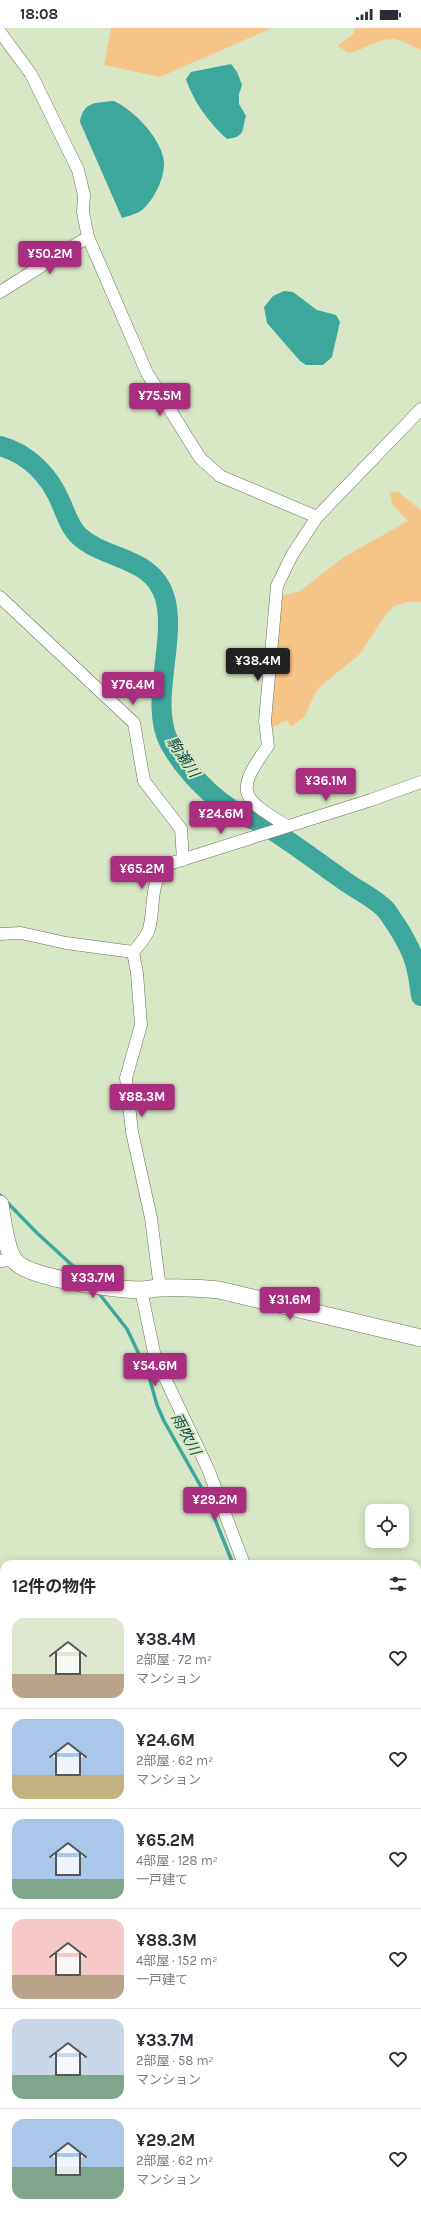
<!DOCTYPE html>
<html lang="ja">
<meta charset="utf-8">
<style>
:root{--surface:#fff;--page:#f7f7f7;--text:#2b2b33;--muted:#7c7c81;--line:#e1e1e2;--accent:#a92e80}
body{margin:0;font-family:Karla,"Noto Sans JP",sans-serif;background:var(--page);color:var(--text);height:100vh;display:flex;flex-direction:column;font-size:15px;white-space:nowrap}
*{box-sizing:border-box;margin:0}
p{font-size:13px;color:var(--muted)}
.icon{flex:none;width:22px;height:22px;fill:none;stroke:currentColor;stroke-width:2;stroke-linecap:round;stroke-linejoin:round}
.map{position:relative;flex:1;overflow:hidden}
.details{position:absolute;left:0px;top:1532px;width:421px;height:656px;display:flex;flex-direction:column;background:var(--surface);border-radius:12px 12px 0 0;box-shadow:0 2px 10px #0003}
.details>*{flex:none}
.fabs{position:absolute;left:365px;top:1476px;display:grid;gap:8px}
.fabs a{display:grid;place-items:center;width:44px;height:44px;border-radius:8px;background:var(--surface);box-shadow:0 2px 10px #0003;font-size:20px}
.price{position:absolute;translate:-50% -34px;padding:0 9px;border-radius:4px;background:var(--accent);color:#fff;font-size:13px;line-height:26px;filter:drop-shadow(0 1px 2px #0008)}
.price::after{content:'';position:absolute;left:50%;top:24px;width:12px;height:9px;margin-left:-6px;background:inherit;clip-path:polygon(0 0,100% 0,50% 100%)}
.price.current{background:#222;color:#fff}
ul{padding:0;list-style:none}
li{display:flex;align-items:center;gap:12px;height:100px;padding:0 12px}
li+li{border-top:1px solid var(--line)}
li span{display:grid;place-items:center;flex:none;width:112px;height:80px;border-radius:12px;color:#555}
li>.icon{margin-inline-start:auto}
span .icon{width:48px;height:48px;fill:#fffc;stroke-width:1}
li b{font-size:17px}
h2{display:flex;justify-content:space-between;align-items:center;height:48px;padding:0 12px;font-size:17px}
.status{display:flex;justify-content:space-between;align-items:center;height:28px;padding:0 20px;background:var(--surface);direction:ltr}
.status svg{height:11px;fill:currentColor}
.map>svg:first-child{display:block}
.green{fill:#f8c588}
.water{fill:#3ea79c}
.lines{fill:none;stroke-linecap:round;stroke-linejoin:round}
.stream{stroke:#3ea79c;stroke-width:3.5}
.river{stroke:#3ea79c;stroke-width:20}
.street-casing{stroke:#677456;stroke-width:13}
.secondary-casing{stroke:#677456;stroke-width:18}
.street{stroke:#fff;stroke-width:12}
.secondary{stroke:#fff;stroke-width:17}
.labels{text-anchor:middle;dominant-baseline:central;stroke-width:4;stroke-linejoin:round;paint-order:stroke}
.water-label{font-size:15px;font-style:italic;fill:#0f4d47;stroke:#d8e7c6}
</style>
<div class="status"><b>18:08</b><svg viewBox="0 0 49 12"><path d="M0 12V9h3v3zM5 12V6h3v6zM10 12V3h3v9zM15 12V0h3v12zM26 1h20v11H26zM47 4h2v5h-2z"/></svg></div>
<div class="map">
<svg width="421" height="2188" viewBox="0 0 421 2188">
<rect width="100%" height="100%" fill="#d8e7c6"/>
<!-- green -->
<path class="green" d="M111 0H272L160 49 104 37Z
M355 0H421V22C413 19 403 12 394 11 378 10 364 22 349 25L338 18 354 5Z
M390 464H398L421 482V574H408L394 578 384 589 360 626 322 657 315 665 305 688 291 699 287 692 269 701 278 569 300 563 344 529 408 493 392 476Z"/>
<!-- water -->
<path class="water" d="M231 36 237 44 242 57 239 66V76L246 88C241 104 246 108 227 111 210 96 193 73 186 51L191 44Z
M114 73C134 82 164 113 164 136 164 151 154 172 142 182 137 186 128 188 122 190L80 94C83 73 96 75 114 73Z
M284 263 293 264 317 282 336 287 340 294 332 329 323 337H306L300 333 267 295 264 279 273 268Z"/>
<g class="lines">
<!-- stream -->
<path class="stream" d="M0 1167 37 1205 85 1249
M97 1263 127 1301 148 1345 157 1377 164 1393 204 1464 233 1536
M417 2136 421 2150"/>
<!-- river -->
<path class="river" d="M0 418C29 426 50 448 61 475 66 486 70 500 79 508 106 533 153 528 165 570 177 614 148 676 170 716 184 741 213 772 238 785 247 790 257 792 266 798 294 816 322 837 349 856 361 864 377 872 386 882 390 887 393 893 397 898 414 925 417 936 421 968"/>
<!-- street casing -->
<g class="street-casing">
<path id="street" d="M0 4 31 46 78 142 84 167 83 184 88 209 147 345 200 430 220 448 317 489
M0 264 88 209
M0 569 134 695 144 753 181 801 183 832
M287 798C241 770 234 765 268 718L265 693 277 558 292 527 317 489 421 381
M0 906 21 905 66 915 133 924
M0 1233 14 1232
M160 1260 151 1190 132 1104 126 1050 141 997 137 945 133 924C138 918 147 909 149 901 156 876 147 851 172 835L371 772 421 754
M141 1262 155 1329 208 1441 244 1536
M0 1839 4 1838
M417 1950 421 1948
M0 2092H4
M417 2111 421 2110
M177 2188 178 2184
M376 2188V2184"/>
</g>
<!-- secondary casing -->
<g class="secondary-casing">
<path id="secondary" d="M0 1176C2 1189 6 1221 14 1232 27 1251 116 1261 140 1262 147 1262 154 1260 161 1260 180 1259 199 1260 219 1262L421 1310"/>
</g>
<!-- street -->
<use href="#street" class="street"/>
<!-- secondary -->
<use href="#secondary" class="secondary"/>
</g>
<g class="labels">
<!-- water labels -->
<g class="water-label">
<text transform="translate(183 729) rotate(56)">駒瀬川</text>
<text transform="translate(186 1406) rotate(62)">雨吹川</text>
</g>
</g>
</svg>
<div class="fabs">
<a><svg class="icon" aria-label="locate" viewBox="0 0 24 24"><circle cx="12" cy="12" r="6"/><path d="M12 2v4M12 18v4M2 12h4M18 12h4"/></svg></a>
</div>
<b class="price" style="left:50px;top:247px">¥50.2M</b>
<b class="price" style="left:160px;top:389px">¥75.5M</b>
<b class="price current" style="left:258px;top:654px">¥38.4M</b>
<b class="price" style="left:133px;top:678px">¥76.4M</b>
<b class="price" style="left:326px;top:774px">¥36.1M</b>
<b class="price" style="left:221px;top:807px">¥24.6M</b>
<b class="price" style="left:142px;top:862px">¥65.2M</b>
<b class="price" style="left:142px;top:1090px">¥88.3M</b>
<b class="price" style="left:93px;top:1271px">¥33.7M</b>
<b class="price" style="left:290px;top:1293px">¥31.6M</b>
<b class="price" style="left:155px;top:1359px">¥54.6M</b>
<b class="price" style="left:215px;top:1493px">¥29.2M</b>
<section class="details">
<h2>12件の物件<svg class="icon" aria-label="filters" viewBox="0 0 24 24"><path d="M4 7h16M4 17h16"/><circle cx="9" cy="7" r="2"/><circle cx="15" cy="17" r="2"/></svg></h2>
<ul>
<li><span style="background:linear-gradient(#dfe7d0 70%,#b9a48a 0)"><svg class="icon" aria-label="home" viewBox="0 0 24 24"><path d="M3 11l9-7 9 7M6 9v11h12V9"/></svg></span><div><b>¥38.4M</b><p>2部屋 · 72 m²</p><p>マンション</p></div><svg class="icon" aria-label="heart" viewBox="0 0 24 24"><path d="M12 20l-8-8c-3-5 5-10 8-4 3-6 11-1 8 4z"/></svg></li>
<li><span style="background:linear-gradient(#a9c7e8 70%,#c2b280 0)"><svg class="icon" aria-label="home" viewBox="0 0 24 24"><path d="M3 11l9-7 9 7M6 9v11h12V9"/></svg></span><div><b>¥24.6M</b><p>2部屋 · 62 m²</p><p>マンション</p></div><svg class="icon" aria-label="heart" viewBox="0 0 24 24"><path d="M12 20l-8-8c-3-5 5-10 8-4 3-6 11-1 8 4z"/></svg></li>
<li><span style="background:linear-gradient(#a9c7e8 75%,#7fa58c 0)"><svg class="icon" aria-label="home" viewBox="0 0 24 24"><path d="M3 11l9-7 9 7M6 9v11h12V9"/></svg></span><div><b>¥65.2M</b><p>4部屋 · 128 m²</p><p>一戸建て</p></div><svg class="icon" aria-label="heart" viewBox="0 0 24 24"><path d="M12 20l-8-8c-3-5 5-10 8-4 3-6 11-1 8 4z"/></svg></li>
<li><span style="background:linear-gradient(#f6c9c9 70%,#b9a48a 0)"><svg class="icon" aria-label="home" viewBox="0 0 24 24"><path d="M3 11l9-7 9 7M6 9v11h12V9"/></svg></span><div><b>¥88.3M</b><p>4部屋 · 152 m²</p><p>一戸建て</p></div><svg class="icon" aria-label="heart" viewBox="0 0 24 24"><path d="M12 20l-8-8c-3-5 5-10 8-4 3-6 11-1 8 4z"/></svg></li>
<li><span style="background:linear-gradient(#c9d6e8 70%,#7fa58c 0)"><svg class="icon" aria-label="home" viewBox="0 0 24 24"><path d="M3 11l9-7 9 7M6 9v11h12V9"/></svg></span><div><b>¥33.7M</b><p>2部屋 · 58 m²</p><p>マンション</p></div><svg class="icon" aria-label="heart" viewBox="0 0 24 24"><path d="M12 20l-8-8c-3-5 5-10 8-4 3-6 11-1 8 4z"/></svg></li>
<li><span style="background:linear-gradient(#a9c7e8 60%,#7fa58c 0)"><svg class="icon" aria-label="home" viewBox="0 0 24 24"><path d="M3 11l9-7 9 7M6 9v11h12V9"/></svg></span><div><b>¥29.2M</b><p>2部屋 · 62 m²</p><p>マンション</p></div><svg class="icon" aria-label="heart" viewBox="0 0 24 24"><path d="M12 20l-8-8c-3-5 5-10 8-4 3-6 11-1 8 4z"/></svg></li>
</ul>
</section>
</div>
